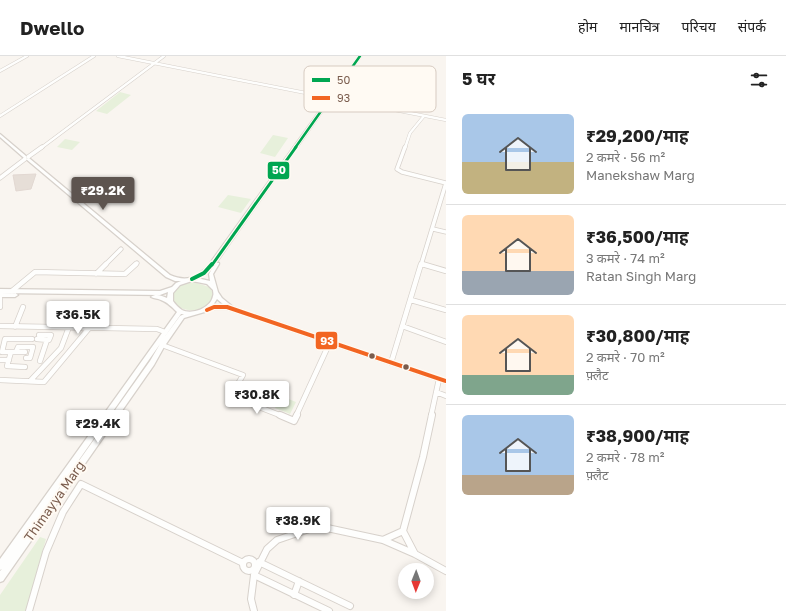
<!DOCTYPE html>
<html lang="hi">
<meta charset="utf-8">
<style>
:root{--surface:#fff;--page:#f2f2f2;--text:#222;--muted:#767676;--line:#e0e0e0;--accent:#5d544f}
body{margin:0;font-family:"Golos Text","Noto Sans Devanagari",sans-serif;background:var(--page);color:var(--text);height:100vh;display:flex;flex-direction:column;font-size:15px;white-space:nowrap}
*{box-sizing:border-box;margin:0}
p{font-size:13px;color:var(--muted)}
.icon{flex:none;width:22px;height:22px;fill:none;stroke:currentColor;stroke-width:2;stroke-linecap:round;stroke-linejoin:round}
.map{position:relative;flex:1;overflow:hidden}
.panel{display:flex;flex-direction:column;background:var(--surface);width:340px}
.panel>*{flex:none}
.needle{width:26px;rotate:181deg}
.tools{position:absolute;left:398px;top:507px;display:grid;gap:8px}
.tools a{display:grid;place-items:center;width:36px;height:36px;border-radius:50%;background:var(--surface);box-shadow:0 2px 10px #0003;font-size:20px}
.price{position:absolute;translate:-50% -34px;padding:0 9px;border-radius:4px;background:#fff;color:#222;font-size:13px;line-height:26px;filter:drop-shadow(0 1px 2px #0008)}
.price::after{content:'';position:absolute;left:50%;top:24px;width:12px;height:9px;margin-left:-6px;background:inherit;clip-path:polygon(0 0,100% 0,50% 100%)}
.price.on{background:var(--accent);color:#fff}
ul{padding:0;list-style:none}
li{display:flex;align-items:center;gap:12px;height:100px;padding:0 16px}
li+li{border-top:1px solid var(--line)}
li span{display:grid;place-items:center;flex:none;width:112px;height:80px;border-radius:6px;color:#555}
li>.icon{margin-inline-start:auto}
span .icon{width:48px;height:48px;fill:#fffc;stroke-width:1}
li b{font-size:17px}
h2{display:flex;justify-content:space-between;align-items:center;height:48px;padding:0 16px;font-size:17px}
header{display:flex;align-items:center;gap:24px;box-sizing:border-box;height:56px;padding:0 20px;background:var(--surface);border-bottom:1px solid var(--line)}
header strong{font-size:19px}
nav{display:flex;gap:22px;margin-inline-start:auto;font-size:14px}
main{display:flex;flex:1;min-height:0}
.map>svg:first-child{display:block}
.green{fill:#e7f0db}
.building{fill:#e6ded7;stroke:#e2d8d2}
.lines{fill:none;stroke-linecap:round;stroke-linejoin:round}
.minor-far3-casing{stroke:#d7d1cb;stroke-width:3.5}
.minor-far2-casing{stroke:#d7d1cb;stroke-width:5}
.minor-far1-casing{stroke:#d7d1cb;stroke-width:6}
.minor-casing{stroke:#d7d1cb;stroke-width:8}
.tertiary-casing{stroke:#d7d1cb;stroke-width:2.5}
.minor-far3{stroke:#fefefd;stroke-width:2.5}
.minor-far2{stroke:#fefefd;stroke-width:3.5}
.minor-far1{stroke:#fefefd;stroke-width:4.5}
.minor{stroke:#fefefd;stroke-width:6}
.tertiary{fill:#fefefd;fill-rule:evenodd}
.bus-1-far2-casing{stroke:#fffaf3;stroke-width:4.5}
.bus-1-far1-casing{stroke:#fffaf3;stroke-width:5.5}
.bus-1-casing{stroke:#fffaf3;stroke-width:7}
.bus-2-casing{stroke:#fffaf3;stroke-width:7}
.bus-1-far2{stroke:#00a651;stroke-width:2.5}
.bus-1-far1{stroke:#00a651;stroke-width:3}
.bus-1{stroke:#00a651;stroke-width:4}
.bus-2{stroke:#f26522;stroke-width:4}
.bus-dot{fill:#7a5c4d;stroke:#fffaf3;stroke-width:1.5}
.labels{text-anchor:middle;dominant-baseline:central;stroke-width:4;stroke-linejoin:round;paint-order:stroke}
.street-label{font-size:13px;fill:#7a5c4d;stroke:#fffaf3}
.key{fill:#fffaf3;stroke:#d7cbc1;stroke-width:1}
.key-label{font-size:11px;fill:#7a5c4d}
.line-badge{stroke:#fffaf3;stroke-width:1.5}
.badge-label{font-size:11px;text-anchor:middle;font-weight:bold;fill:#fff}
</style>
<header>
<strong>Dwello</strong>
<nav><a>होम</a><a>मानचित्र</a><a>परिचय</a><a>संपर्क</a></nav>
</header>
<main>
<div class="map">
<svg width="446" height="555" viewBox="0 0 446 555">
<rect width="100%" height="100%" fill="#f9f5f0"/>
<!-- green -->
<path class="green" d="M120 36 131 39 107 58 96 55Z
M273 79 288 82 275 101 260 97Z
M65 83 80 86 72 94 57 91Z
M228 139 251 143 241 157 218 151Z
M194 226 209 231C226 250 188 263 174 247L173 237 180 229Z
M281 340 296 346 290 358 275 352Z
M40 481 46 483 26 555H0V539Z"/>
<!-- building -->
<path class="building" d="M36 118 31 133 16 135 13 119Z"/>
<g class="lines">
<!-- minor-far3 casing -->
<g class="minor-far3-casing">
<path id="minor-far3" d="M118 0 306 37
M0 15 27 0
M333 42 446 64
M0 60 94 0
M41 92 164 0
M405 92 410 77 424 60"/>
</g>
<!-- minor-far2 casing -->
<g class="minor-far2-casing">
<path id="minor-far2" d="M405 91 397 113 402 116 446 127
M28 101 42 91
M0 122 25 103
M433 173 446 176
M422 208 425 209
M105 209 121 193
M135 209 137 207
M421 209 446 127"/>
</g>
<!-- minor-far1 casing -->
<g class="minor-far1-casing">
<path id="minor-far1" d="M422 208 446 215
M96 218 106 208
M12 235 35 216 125 218 136 208
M0 242V251
M411 244 446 254
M0 270 157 273 165 276
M402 270 446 286
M15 271 23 251
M37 283 49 284 51 279H39
M162 289 243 319 231 340 282 360
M11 296H2L5 283H32
M16 296 18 291H33L30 302H26
M25 296H11L7 310 25 311
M0 304H9
M40 305 47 284
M391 307 421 208
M0 324 44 326 90 271
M30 325 61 292 69 271
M436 336 446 340
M296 360 330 286
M431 360 439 323"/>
</g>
<!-- minor casing -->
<g class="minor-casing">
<path id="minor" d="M280 359 294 365 297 359
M403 475 415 498
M383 484 403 475 423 401 432 359
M243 509a6 6 0 1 1 12 0a6 6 0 1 1-12 0Z
M259 506 350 550
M254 519 329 555
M294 539 299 525
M29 555 46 496 63 456 81 428 243 507
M254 555 251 543 254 519 267 493 277 484 318 470 383 484 415 498 446 515"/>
</g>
<!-- tertiary casing -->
<g class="tertiary-casing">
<path id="tertiary" d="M359 0H361L216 207H219V208L213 218 218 236 222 242 233 251 446 323V327L227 253H215L184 262 164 291 154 309 3 525 0 526V515L2 513 0 514V503L177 256C172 251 167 246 161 244 157 242 155 243 151 241 156 237 162 240 167 242L168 236 160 239 0 237V233L160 235 172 231 176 227 181 225H175L166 221 26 103 29 102 170 219C186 226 196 222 208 210ZM214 209 209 218 210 225 197 222 206 218ZM192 225 207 228 213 234C213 236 214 238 213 240 211 252 192 259 182 254 179 252 175 248 173 245V237L180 229ZM217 243 224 249H213ZM181 258H184L180 260 163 283ZM160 288 150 305 39 461Z
M0 78 26 100V102H24L0 81Z
M0 237H15L18 239 15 241H0Z"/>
</g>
<!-- minor-far3 -->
<use href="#minor-far3" class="minor-far3"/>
<!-- minor-far2 -->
<use href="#minor-far2" class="minor-far2"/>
<!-- minor-far1 -->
<use href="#minor-far1" class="minor-far1"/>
<!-- minor -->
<use href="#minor" class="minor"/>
<!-- tertiary -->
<use href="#tertiary" class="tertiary"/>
<!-- bus-1-far2 casing -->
<g class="bus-1-far2-casing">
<path id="bus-1-far2" d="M295 92 360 0"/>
</g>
<!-- bus-1-far1 casing -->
<g class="bus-1-far1-casing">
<path id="bus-1-far1" d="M212 209 296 91"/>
</g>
<!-- bus-1 casing -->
<g class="bus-1-casing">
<path id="bus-1" d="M192 223 204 217 212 208"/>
</g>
<!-- bus-2 casing -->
<g class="bus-2-casing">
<path id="bus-2" d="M207 254 214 251H227L446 325"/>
</g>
<!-- bus-1-far2 -->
<use href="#bus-1-far2" class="bus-1-far2"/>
<!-- bus-1-far1 -->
<use href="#bus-1-far1" class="bus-1-far1"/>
<!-- bus-1 -->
<use href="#bus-1" class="bus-1"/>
<!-- bus-2 -->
<use href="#bus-2" class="bus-2"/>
</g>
<!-- markers -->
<g class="bus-dot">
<circle cx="372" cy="300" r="3.5"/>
<circle cx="406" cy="311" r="3.5"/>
</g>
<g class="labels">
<!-- street labels -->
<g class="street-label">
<text transform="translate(54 445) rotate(-55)">Thimayya Marg</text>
</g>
</g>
<!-- legend -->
<rect x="304" y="10" width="132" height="46" rx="6" class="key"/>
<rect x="312" y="22" width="18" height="4" fill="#00a651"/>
<rect x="312" y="40" width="18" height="4" fill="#f26522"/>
<g class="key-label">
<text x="337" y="28">50</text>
<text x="337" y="46">93</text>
</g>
<g class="line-badge">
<rect x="267" y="105" width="23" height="19" rx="4" fill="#00a651"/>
<rect x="315" y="275" width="23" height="19" rx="4" fill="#f26522"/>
</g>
<g class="badge-label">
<text x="279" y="118">50</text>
<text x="327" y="289">93</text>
</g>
</svg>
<div class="tools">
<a><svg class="needle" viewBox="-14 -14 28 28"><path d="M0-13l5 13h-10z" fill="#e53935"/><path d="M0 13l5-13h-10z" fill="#767676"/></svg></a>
</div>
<b class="price on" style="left:103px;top:155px">₹29.2K</b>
<b class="price" style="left:78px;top:279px">₹36.5K</b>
<b class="price" style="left:257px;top:359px">₹30.8K</b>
<b class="price" style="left:98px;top:388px">₹29.4K</b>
<b class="price" style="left:298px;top:485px">₹38.9K</b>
</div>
<section class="panel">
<h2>5 घर<svg class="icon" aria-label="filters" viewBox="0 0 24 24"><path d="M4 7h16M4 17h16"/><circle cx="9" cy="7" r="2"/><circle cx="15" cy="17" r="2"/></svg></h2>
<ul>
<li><span style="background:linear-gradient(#a9c7e8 60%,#c2b280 0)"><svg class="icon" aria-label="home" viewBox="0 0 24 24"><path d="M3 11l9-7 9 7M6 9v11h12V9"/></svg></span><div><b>₹29,200/माह</b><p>2 कमरे · 56 m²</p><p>Manekshaw Marg</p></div></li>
<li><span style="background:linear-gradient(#ffd9b3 70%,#9aa5b1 0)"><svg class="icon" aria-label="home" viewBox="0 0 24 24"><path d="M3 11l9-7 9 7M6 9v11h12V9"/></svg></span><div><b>₹36,500/माह</b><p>3 कमरे · 74 m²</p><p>Ratan Singh Marg</p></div></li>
<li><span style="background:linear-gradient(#ffd9b3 75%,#7fa58c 0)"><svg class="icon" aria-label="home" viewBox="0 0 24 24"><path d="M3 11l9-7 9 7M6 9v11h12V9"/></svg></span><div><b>₹30,800/माह</b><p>2 कमरे · 70 m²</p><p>फ़्लैट</p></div></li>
<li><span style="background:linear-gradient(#a9c7e8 75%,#b9a48a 0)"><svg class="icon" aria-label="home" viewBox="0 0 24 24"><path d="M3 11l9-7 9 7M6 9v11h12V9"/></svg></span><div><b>₹38,900/माह</b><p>2 कमरे · 78 m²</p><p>फ़्लैट</p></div></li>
</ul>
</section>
</main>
